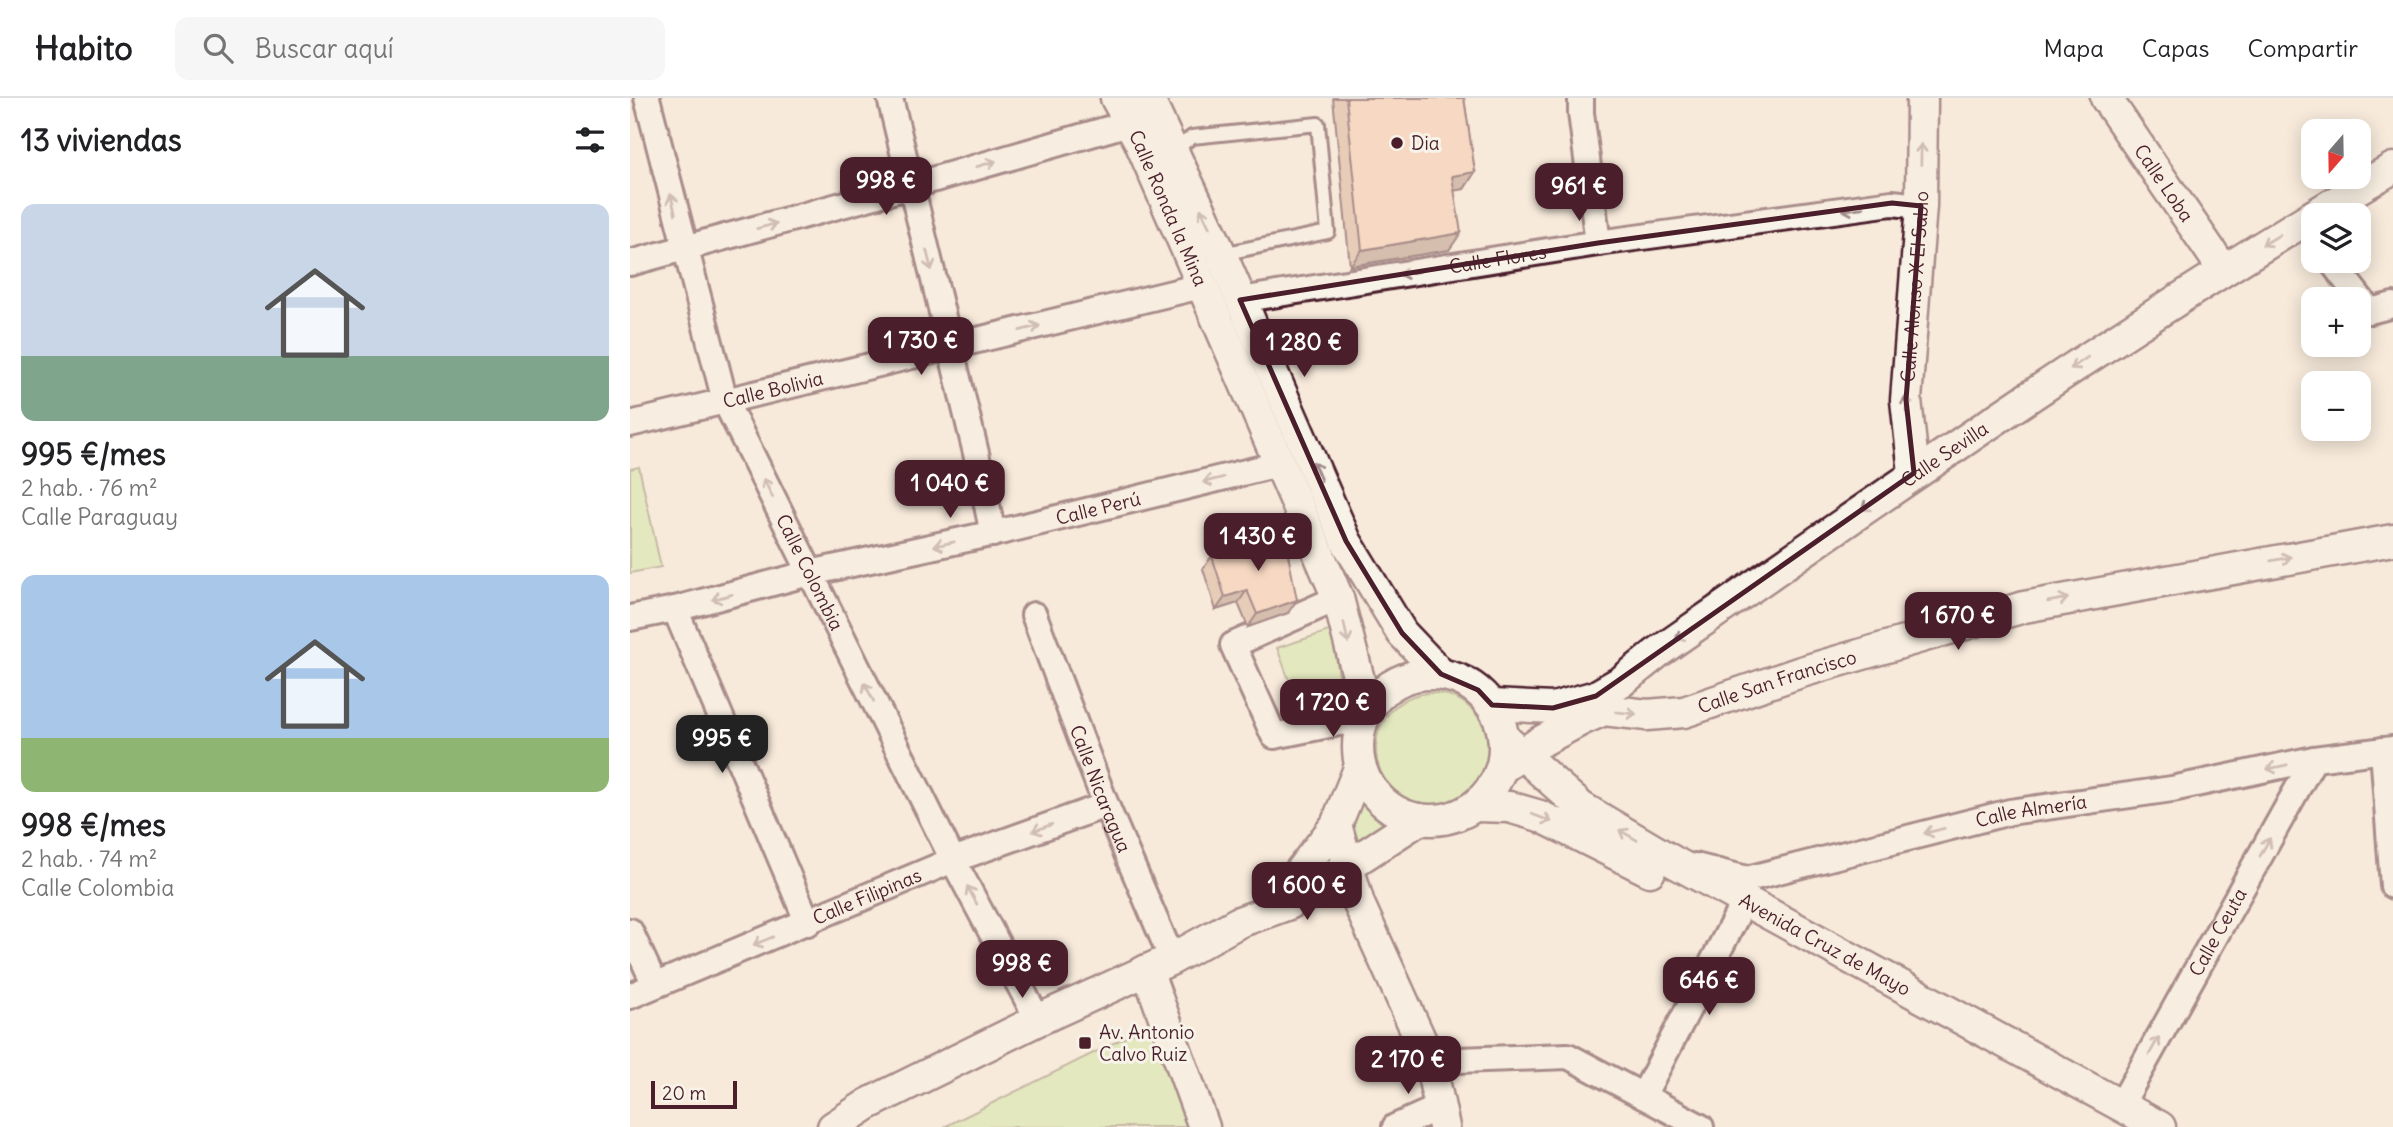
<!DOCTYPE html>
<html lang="es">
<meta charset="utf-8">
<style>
:root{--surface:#fff;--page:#f6f6f6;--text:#202124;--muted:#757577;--line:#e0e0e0;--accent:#4a1f2b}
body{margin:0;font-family:Delius,sans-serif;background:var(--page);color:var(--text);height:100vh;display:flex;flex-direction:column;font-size:26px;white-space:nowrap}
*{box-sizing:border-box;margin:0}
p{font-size:23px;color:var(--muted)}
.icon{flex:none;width:38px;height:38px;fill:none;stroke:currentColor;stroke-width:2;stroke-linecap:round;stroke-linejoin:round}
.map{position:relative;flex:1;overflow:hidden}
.sheet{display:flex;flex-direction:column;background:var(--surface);width:630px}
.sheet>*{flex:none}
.needle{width:46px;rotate:200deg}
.buttons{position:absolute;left:1671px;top:21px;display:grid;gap:14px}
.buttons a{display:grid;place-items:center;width:70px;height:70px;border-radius:14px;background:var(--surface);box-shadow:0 4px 18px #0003;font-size:35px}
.scale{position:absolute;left:21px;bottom:18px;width:86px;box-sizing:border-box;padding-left:7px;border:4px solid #4a1f2b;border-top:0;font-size:19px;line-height:24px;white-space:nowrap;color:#4a1f2b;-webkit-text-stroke:5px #f7f3e8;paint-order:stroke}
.price{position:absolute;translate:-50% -60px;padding:0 16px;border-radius:14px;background:var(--accent);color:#fff;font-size:23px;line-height:46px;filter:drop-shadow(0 2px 4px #0008)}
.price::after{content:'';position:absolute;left:50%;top:42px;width:21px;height:16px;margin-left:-10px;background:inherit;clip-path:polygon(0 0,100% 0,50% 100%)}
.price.on{background:#222;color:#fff}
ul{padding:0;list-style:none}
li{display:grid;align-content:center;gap:14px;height:371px;padding:0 21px}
li span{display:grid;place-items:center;height:217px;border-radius:14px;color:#555}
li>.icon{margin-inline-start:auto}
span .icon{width:126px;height:126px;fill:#fffc;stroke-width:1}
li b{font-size:30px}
h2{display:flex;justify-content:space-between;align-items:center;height:84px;padding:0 21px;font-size:30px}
header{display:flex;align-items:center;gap:42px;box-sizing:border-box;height:98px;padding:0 35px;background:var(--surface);border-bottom:2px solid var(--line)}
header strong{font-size:33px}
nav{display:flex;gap:38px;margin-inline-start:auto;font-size:24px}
.search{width:490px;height:63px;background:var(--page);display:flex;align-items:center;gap:18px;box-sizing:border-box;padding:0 24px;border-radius:14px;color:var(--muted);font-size:26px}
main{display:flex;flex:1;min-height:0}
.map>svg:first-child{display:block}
.green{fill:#cbe69d;stroke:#8a8264;stroke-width:2}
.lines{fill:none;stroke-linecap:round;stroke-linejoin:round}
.service-casing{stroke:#4a1f2b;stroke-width:18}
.minor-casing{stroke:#4a1f2b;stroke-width:30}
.tertiary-casing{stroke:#4a1f2b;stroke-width:35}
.service{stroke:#f7f3e8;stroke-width:12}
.minor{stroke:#f7f3e8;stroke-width:24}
.tertiary{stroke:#f7f3e8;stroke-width:30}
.wall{fill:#d3a98e;stroke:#4a1f2b;stroke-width:2}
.shaded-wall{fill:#ac8974;stroke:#4a1f2b;stroke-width:2}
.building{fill:#f5c4a5;stroke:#4a1f2b;stroke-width:2}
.oneway{stroke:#a0898a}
.marked{fill:none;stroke:#4a1f2b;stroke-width:5;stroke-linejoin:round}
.poi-dot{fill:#4a1f2b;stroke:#f7f3e8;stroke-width:2.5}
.labels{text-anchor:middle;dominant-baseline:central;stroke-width:6;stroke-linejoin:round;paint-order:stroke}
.poi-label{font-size:19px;fill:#4a1f2b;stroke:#f7f3e8;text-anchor:start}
.street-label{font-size:19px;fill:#4a1f2b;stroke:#f7f3e8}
</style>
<header>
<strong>Habito</strong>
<div class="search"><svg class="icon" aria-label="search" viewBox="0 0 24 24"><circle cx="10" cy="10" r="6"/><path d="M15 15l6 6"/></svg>Buscar aquí</div>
<nav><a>Mapa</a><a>Capas</a><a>Compartir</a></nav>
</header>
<main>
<section class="sheet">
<h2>13 viviendas<svg class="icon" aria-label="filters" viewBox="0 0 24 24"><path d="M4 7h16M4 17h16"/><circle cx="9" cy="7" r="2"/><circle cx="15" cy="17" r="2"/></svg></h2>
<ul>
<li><span style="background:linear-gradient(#c9d6e8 70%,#7fa58c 0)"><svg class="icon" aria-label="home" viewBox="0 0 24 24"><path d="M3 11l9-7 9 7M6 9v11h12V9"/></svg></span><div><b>995 €/mes</b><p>2 hab. · 76 m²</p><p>Calle Paraguay</p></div></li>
<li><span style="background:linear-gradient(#a9c7e8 75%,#8fb573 0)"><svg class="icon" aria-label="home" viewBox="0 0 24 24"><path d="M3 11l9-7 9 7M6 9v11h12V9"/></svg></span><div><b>998 €/mes</b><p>2 hab. · 74 m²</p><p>Calle Colombia</p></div></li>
</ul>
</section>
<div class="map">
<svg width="1763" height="1029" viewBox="0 0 1763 1029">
<rect width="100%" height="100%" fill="#f7eadb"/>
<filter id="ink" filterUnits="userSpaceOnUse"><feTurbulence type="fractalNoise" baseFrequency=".0143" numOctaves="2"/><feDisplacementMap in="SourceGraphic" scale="14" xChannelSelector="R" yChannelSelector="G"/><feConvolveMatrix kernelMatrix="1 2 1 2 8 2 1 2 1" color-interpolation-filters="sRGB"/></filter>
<g filter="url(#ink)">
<!-- green -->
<path class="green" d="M9 369 31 469 0 475V371Z
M702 532 713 606 673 619 647 550Z
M746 651a56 56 0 1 1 112 0a56 56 0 1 1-112 0Z
M726 701 759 732 726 751 720 728Z
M520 927 561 1029H314Z"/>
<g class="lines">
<!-- service casing -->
<g class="service-casing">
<path id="service" d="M544 52 562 39 688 26 698 134 592 156"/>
</g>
<!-- minor casing -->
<g class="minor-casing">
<g id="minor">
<path id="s1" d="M17 0 95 303 323 762 408 922"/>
<path d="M260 0 346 355 363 436"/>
<path d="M951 0V15L968 145"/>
<path d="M1701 163 1740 213 1763 207"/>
<path d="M0 165 281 88 499 25"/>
<path id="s2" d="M610 202 968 145 1262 105 1291 108"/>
<path id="s3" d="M0 326 571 188"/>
<path d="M708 500 603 547 644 638 734 620"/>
<path d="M45 511 178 825"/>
<path id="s4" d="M404 517 476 707 542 861"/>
<path id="s5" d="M0 520 45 511 180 475 374 433 649 366"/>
<path d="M1753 652 1763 788"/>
<path id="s6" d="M1065 768 1117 781 1380 714 1542 691 1684 661 1763 651"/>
<path d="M0 833 25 887"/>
<path id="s7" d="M0 898 323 762 476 707"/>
<path d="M800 963 938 958 1071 1029"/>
<path d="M1013 998 1106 819"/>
<path id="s8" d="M1491 1007 1684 661"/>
<path d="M765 1029 810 1009"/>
</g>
</g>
<!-- tertiary casing -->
<g class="tertiary-casing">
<g id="tertiary">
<path id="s9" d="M486 0 509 42 708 500 737 613"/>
<path d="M518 0 591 156 716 443 772 535 811 576"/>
<path id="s10" d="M1476 0 1593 171"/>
<path id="s11" d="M1284 375 1276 302 1291 108 1292 0"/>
<circle cx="801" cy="649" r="73"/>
<path id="s12" d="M862 607 923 610 966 598 992 583 1027 555C1268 387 1509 218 1763 70"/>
<path id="s13" d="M875 641 951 709 1044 764 1530 1029"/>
<path id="s14" d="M872 670 910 644 951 622 974 612 1017 617 1054 614 1171 574 1394 509 1763 442"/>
<path d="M846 708 879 709 910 718 1020 773"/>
<path d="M706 727 729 806 800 963 814 1029"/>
<path d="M640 800 667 777 706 727 730 668"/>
<path d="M517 872 574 1029"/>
<path d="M203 1029 238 1006 408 922 542 861 609 824 659 806 790 721"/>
</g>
</g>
<!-- service -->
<use href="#service" class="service"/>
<!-- minor -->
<use href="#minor" class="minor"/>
<!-- tertiary -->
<use href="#tertiary" class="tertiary"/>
</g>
<!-- wall -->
<path class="wall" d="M703 0H834L845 74 834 91 824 92 819 152 720 168Z
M582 458 658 515 618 529 608 505 586 512 573 471Z"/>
<!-- shaded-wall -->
<path class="shaded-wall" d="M845 74 834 91 810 95 822 78Z
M831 135 819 152 720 168 732 152Z
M617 492 608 505 586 512 595 499Z
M667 502 658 515 618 529 627 516Z"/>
<!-- building -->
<path class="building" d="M716 0H834L845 74 822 78 831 135 732 152Z
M654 436 667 502 627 516 617 492 595 499 582 458Z"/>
<!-- one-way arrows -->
<defs><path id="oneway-shaft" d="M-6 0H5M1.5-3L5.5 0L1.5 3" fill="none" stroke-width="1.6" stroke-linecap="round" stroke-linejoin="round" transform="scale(1.75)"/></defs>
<g class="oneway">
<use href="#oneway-shaft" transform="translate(1291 56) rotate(-89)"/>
<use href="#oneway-shaft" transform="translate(356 66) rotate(-16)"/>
<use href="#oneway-shaft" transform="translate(43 106) rotate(-104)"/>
<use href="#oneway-shaft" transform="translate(1223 111) rotate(172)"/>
<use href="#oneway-shaft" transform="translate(575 120) rotate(-115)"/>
<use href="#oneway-shaft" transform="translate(137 128) rotate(-15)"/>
<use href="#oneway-shaft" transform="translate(1641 142) rotate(149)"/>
<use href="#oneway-shaft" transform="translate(299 162) rotate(76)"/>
<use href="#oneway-shaft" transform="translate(779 175) rotate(171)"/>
<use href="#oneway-shaft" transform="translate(400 230) rotate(-14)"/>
<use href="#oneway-shaft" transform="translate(1449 265) rotate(146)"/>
<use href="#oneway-shaft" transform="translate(1277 308) rotate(-94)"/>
<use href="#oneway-shaft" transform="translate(687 373) rotate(-113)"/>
<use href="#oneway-shaft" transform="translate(583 382) rotate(166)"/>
<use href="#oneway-shaft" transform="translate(138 390) rotate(-116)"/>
<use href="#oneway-shaft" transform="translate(1240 406) rotate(145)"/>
<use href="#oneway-shaft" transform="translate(314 446) rotate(168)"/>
<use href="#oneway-shaft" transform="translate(1651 461) rotate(-10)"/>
<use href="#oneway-shaft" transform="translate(92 499) rotate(165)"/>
<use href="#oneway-shaft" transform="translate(1428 502) rotate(-10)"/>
<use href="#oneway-shaft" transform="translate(716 535) rotate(78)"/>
<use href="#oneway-shaft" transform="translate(1054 536) rotate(145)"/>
<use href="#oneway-shaft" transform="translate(239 594) rotate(-117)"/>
<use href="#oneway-shaft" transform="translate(996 615) rotate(6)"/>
<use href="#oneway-shaft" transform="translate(1647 669) rotate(168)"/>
<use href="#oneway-shaft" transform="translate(912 720) rotate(21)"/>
<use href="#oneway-shaft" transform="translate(412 730) rotate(160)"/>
<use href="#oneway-shaft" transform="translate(1304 733) rotate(166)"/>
<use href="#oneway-shaft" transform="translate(998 737) rotate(-150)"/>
<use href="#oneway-shaft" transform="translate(1635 749) rotate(-61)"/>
<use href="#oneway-shaft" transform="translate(342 797) rotate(-118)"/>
<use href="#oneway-shaft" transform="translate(133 843) rotate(158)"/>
<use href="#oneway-shaft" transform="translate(1524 948) rotate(-61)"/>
</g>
</g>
<!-- marked area -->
<path d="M0 0H1763V1029H0ZM1262 105 1291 108 1276 302 1284 375 966 598 923 610 862 607 848 592 811 576 772 535 716 443 610 202 968 145Z" fill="#f7eadb" fill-opacity=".55" fill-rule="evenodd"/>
<path class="marked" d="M1262 105 1291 108 1276 302 1284 375 966 598 923 610 862 607 848 592 811 576 772 535 716 443 610 202 968 145Z"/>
<!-- markers -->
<g class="poi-dot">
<circle cx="767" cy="45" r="7"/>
<rect x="448" y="938" width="14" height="14" rx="3.5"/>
</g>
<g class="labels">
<!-- poi labels -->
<g class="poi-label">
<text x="781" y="45">Dia</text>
<text x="469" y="934">Av. Antonio<tspan x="469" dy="22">Calvo Ruiz</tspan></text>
</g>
<!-- street labels -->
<g class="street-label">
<text stroke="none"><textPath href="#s10" startOffset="103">Calle Loba</textPath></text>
<text stroke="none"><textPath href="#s9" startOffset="122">Calle Ronda la Mina</textPath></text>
<text stroke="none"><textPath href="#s2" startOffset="261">Calle Flores</textPath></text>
<text stroke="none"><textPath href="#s11" startOffset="187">Calle Alonso X El Sabio</textPath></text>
<text stroke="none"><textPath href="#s3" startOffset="147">Calle Bolivia</textPath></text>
<text stroke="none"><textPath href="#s12" startOffset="530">Calle Sevilla</textPath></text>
<text stroke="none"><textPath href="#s5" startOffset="481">Calle Perú</textPath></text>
<text stroke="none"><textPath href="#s1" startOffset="504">Calle Colombia</textPath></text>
<text stroke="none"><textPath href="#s14" startOffset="296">Calle San Francisco</textPath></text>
<text stroke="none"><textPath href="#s4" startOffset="186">Calle Nicaragua</textPath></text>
<text stroke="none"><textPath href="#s6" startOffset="346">Calle Almería</textPath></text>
<text stroke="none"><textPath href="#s7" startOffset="257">Calle Filipinas</textPath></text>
<text stroke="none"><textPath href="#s8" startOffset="198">Calle Ceuta</textPath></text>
<text stroke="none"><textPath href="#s13" startOffset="382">Avenida Cruz de Mayo</textPath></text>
</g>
</g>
</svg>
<div class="buttons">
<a><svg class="needle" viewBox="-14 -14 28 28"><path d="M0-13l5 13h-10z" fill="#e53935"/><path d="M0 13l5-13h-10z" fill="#757577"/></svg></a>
<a><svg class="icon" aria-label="layers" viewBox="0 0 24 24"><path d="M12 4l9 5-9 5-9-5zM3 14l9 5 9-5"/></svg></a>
<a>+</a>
<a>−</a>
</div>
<div class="scale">20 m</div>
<b class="price" style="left:256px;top:119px">998 €</b>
<b class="price" style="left:949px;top:125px">961 €</b>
<b class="price" style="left:291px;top:279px">1 730 €</b>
<b class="price" style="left:674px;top:281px">1 280 €</b>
<b class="price" style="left:320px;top:422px">1 040 €</b>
<b class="price" style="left:628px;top:475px">1 430 €</b>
<b class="price" style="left:1328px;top:554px">1 670 €</b>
<b class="price" style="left:703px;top:641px">1 720 €</b>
<b class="price on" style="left:92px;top:677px">995 €</b>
<b class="price" style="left:677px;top:824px">1 600 €</b>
<b class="price" style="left:392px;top:902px">998 €</b>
<b class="price" style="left:1079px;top:919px">646 €</b>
<b class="price" style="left:778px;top:998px">2 170 €</b>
</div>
</main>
